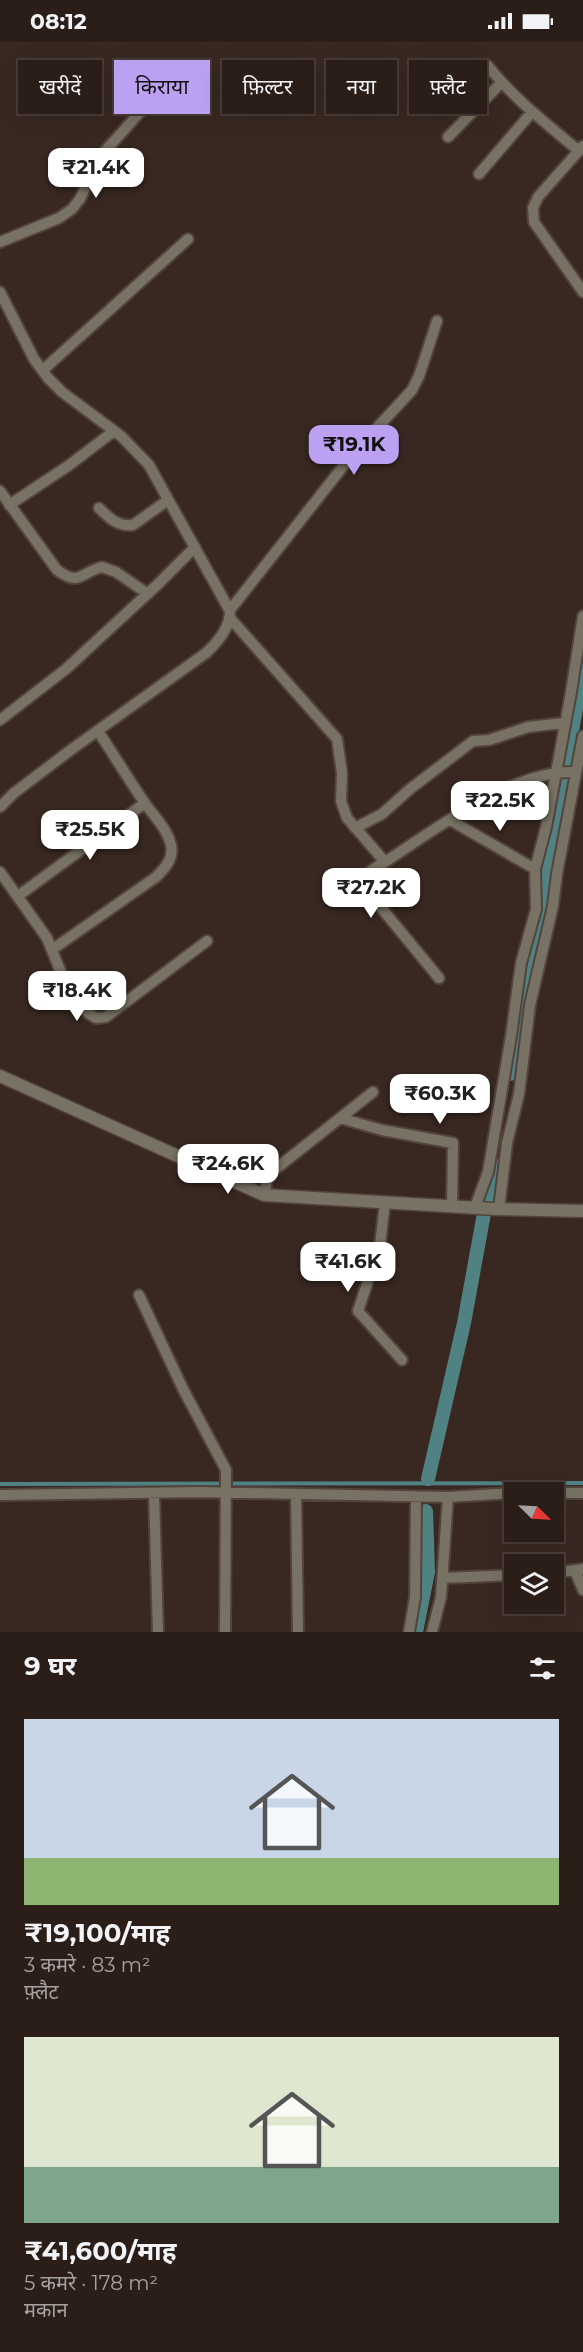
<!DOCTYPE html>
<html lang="hi">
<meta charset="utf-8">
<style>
:root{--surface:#2b1e19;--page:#332722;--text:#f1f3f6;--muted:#a6a2a2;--line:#473c38;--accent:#bca0f2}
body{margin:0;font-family:Montserrat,"Noto Sans Devanagari",sans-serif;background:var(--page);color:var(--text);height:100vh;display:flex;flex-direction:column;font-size:22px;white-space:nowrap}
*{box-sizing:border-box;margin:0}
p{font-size:20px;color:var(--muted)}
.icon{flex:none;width:33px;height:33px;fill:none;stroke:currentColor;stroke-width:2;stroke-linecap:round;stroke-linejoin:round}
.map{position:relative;height:1590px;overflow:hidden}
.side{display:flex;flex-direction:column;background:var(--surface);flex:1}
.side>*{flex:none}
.hud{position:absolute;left:18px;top:18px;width:548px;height:54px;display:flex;gap:12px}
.needle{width:39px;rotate:114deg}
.tools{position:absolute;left:504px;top:1440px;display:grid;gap:12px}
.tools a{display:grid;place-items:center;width:60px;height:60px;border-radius:0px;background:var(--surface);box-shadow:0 6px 24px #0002,0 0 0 2px var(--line);font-size:30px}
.price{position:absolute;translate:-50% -51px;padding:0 14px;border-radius:12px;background:#fff;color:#222;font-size:20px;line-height:39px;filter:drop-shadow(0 2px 3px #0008)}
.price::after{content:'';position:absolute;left:50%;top:36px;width:18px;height:14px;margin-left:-9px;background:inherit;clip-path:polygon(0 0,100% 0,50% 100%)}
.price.active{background:var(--accent);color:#111}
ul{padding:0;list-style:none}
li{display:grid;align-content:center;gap:12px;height:318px;padding:0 24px}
li span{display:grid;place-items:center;height:186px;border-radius:0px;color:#555}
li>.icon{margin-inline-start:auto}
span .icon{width:108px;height:108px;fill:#fffc;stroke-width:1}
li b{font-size:26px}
h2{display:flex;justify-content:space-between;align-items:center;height:72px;padding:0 24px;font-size:26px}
.tag{padding:0 21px;border-radius:0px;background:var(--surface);box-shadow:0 6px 24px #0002,0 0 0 2px var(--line);font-size:21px;line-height:54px}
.tag.active{background:var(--accent);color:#111}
.status{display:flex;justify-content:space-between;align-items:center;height:42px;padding:0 30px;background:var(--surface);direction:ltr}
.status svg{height:16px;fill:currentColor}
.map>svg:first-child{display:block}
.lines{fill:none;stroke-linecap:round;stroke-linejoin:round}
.stream{stroke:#518283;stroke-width:4}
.canal{stroke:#518283;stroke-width:14}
.minor-casing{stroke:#53433c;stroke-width:14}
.tertiary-casing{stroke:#53433c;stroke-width:15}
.minor{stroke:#777263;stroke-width:10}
.tertiary{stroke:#777263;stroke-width:12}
</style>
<div class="status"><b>08:12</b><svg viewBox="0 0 49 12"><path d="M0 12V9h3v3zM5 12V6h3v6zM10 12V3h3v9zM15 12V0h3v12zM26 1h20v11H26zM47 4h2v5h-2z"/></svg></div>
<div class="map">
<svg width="583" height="1590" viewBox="0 0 583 1590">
<rect width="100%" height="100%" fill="#392821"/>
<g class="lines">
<!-- stream -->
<path class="stream" d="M0 1442 583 1441"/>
<!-- canal -->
<path class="canal" d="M510 1032 583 628
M428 1437 464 1281 493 1122
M416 1590 428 1530 426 1469"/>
<!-- minor casing -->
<g class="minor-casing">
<path id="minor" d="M488 24C514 57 547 82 579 109
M448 95 501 41
M583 104 538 155 533 166 534 180 583 250
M479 132 532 70
M0 200 59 176 72 167 80 157 99 116 149 60
M0 250 34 317 48 336 62 350 121 394 149 423 230 569C230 586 218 600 206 611L72 707 14 751 0 765
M43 328 188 197
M0 449 57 528C80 545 81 530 102 525L116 530 148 552
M9 463 68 424 114 389
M99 466C109 476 118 485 133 483L168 458
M230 568 352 413 412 348 419 334 437 279
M230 576 337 697 342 731 341 759 347 776 385 820C436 787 513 727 576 730
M0 678 66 627 157 543 195 505
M450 778 535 827
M355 786 382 772 410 747 473 699 489 698 528 685 564 681
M385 820C375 826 363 831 364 845L439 936
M0 830 47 896 62 933 88 971 96 976 106 975 207 899
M18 854 145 761
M53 907 156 835C165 826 174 817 171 803 167 786 153 773 144 760 128 736 113 712 98 689
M340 1076 382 1088 453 1101 452 1163
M264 1153 267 1139 273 1129 373 1050
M385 1160 380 1203 358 1269 402 1318
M475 1165 488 1130 511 994 521 921 536 867 535 827 546 785 571 650 583 574
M499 1167 507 1101 519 1052 530 963 553 864 557 832 583 694
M139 1253 183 1347 226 1428 225 1590
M154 1451 158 1590
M554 1451H583
M296 1452 298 1590
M0 1453 200 1450 448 1455 514 1451
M575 1529 583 1548
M554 1531 583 1527
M443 1536 514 1533
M409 1590 415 1555 416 1455
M432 1590 441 1555 448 1455"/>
</g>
<!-- tertiary casing -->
<g class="tertiary-casing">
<path id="tertiary" d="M0 1034 264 1153 495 1167 583 1169"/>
</g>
<!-- minor -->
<use href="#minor" class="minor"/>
<!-- tertiary -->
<use href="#tertiary" class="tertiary"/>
</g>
</svg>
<div class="tools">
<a><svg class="needle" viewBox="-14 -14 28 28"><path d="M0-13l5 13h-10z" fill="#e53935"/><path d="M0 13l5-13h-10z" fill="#a6a2a2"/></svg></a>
<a><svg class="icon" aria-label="layers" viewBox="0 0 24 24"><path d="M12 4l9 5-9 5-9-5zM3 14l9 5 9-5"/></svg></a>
</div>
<b class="price" style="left:96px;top:157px">₹21.4K</b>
<b class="price active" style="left:354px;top:434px">₹19.1K</b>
<b class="price" style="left:500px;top:790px">₹22.5K</b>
<b class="price" style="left:90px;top:819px">₹25.5K</b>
<b class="price" style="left:371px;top:877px">₹27.2K</b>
<b class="price" style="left:77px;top:980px">₹18.4K</b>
<b class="price" style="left:440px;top:1083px">₹60.3K</b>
<b class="price" style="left:228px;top:1153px">₹24.6K</b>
<b class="price" style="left:348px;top:1251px">₹41.6K</b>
<div class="hud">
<a class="tag">खरीदें</a>
<a class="tag active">किराया</a>
<a class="tag">फ़िल्टर</a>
<a class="tag">नया</a>
<a class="tag">फ़्लैट</a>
</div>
</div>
<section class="side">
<h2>9 घर<svg class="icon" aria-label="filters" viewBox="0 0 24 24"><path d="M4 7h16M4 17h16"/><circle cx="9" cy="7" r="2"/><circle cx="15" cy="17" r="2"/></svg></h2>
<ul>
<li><span style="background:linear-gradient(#c9d6e8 75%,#8fb573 0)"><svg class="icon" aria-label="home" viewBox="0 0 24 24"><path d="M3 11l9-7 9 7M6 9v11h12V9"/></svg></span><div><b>₹19,100/माह</b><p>3 कमरे · 83 m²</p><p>फ़्लैट</p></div></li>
<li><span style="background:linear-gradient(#dfe7d0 70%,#7fa58c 0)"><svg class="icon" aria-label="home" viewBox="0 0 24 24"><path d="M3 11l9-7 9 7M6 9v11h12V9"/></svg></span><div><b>₹41,600/माह</b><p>5 कमरे · 178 m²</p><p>मकान</p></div></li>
</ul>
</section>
